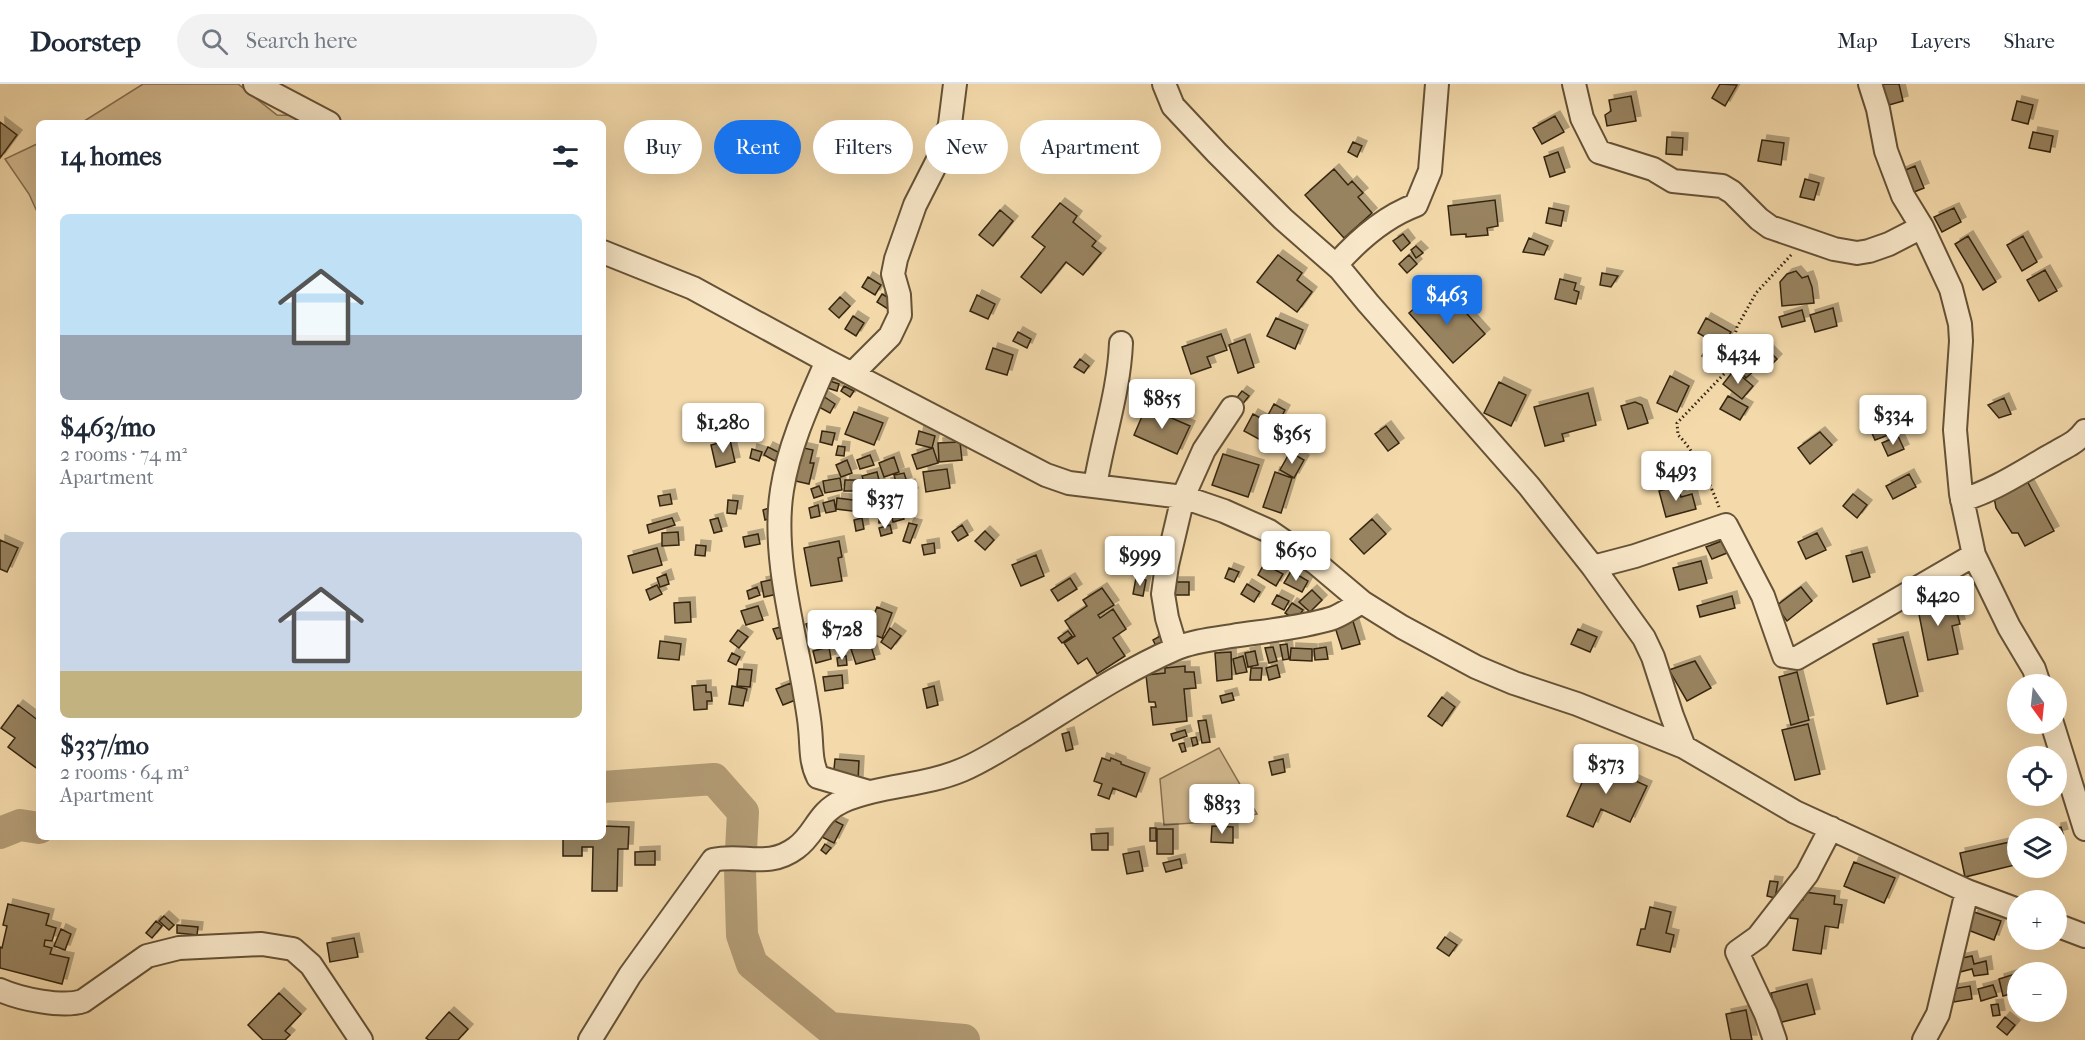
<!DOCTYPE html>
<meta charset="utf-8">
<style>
:root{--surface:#fff;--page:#f2f2f3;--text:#1f2937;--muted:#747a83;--line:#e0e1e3;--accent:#1a73e8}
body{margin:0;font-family:"IM FELL French Canon",serif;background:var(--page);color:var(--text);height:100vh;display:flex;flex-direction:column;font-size:22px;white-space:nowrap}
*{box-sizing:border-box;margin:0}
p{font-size:20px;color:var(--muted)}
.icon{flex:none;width:33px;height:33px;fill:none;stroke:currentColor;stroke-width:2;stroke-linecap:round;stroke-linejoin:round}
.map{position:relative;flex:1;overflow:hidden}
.sheet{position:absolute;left:36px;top:36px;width:570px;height:720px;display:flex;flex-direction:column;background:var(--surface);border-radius:9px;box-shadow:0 6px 24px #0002}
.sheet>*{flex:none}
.guide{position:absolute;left:624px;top:36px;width:570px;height:54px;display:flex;gap:12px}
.needle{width:39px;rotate:165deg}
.tools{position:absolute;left:2007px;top:590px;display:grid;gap:12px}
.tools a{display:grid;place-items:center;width:60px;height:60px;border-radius:50%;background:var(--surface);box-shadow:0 6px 24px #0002;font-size:30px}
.price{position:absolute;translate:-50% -51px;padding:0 14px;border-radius:6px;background:#fff;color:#222;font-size:20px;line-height:39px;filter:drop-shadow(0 2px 3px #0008)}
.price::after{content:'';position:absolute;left:50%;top:36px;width:18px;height:14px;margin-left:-9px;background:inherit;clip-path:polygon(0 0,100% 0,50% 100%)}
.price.selected{background:var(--accent);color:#fff}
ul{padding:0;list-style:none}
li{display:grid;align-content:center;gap:12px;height:318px;padding:0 24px}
li span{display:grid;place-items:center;height:186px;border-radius:9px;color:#555}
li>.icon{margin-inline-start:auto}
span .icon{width:108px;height:108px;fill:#fffc;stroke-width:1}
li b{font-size:26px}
h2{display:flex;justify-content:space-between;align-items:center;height:72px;padding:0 24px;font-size:26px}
.tag{padding:0 21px;border-radius:27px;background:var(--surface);box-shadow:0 6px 24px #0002;font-size:21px;line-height:54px}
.tag.selected{background:var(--accent);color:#fff}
header{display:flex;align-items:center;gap:36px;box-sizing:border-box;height:84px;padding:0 30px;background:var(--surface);border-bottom:2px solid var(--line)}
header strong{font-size:28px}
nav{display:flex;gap:33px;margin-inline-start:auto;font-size:21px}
.search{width:420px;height:54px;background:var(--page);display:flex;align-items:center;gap:15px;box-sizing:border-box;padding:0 21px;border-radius:33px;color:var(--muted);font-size:22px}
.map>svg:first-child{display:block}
.green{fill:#d4bb91;stroke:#847050;stroke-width:1.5}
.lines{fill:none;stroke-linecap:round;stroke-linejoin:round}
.river{stroke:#b39c76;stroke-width:32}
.building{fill:#988361;stroke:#352510;stroke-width:1.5;filter:url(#shadow)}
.minor-casing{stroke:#655237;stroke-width:26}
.path{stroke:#352510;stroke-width:3;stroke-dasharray:1.5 3;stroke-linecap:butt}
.minor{stroke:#f8e7c8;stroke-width:22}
</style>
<header>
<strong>Doorstep</strong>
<div class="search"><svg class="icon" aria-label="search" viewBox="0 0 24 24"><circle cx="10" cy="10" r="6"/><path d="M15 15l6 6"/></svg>Search here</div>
<nav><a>Map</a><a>Layers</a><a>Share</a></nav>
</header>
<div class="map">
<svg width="2085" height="956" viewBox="0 0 2085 956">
<defs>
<filter id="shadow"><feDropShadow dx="5" dy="-5" stdDeviation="0" flood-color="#0004"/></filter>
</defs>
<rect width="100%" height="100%" fill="#f4daab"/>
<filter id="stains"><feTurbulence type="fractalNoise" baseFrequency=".00333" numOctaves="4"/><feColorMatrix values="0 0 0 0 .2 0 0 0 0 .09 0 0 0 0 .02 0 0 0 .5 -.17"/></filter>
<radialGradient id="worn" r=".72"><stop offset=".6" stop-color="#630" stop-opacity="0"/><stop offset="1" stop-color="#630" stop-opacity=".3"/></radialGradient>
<!-- green -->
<path class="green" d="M143 0H238L277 31 319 32 345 39H81Z
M39 59V132L29 110 5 75Z
M1219 664 1257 730 1222 737 1164 741 1160 695Z"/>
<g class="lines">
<!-- river -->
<path class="river" d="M603 703 714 695 743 728 740 786 742 851 752 880 830 944 964 956
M0 749 20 741 39 744"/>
</g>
<!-- building -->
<path class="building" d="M1720 0 1737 1 1725 22 1712 14Z
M1885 0H1899L1903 17 1882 23 1877 2Z
M1631 12 1636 37 1607 42 1605 31 1611 27 1609 16Z
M2017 17 2033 21 2028 40 2012 36Z
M1555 32 1564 48 1542 60 1533 44Z
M0 38 17 51 0 74Z
M2033 48 2053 52 2050 68 2029 64Z
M1667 53 1683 54 1682 71 1666 70Z
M1762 56 1784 59 1781 81 1758 77Z
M1353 58 1362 62 1357 73 1348 68Z
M1558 68 1565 88 1550 93 1544 73Z
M1915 82 1924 104 1909 110 1901 88Z
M1334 85 1348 101 1352 97 1363 109 1358 113 1372 129 1344 154 1305 111Z
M1805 95 1819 99 1814 116 1800 113Z
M1495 116 1498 142 1487 144 1488 151 1466 153V150L1451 151 1448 122Z
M1060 119 1077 132 1073 138 1096 157 1092 162 1101 169 1083 191 1066 178 1041 209 1021 193 1045 163 1032 153Z
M1549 124 1564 127 1561 142 1546 139Z
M1954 124 1961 138 1942 148 1934 133Z
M1000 126 1013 137 993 162 979 151Z
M1403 150 1410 159 1401 167 1393 157Z
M1968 152 1996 198 1983 206 1955 160Z
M2023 152 2037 178 2022 187 2007 161Z
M1529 154 1548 162 1544 171 1523 168Z
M1416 162 1423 169 1416 174 1411 166Z
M1278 171 1302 189 1297 196 1312 208 1297 228 1257 198Z
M1409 171 1417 180 1407 189 1399 180Z
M2045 186 2057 207 2039 217 2027 196Z
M1796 187 1802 194 1808 192 1812 203 1814 219 1782 222 1780 198 1787 190Z
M1602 189 1618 192 1611 203 1600 201Z
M868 193 881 201 875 211 862 203Z
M1560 195 1576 199 1574 206 1579 208 1576 220 1555 215Z
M1435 206 1452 224 1460 222 1485 250 1453 279 1409 229Z
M882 210 896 218 891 227 877 218Z
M977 211 995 220 988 235 970 227Z
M840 213 850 222 839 234 829 225Z
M1833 224 1837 242 1815 248 1810 231Z
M1802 226 1805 237 1782 243 1779 233Z
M853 232 864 239 856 252 845 245Z
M1276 234 1303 246 1295 265 1267 252Z
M1706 234 1731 248 1722 263 1698 249Z
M1018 248 1031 255 1027 264 1013 257Z
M1221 250 1227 266 1207 273 1211 283 1191 290 1182 263Z
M1245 255 1254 283 1238 289 1229 261Z
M1762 260 1777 275 1766 286 1751 271Z
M1708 261 1728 273 1721 284 1702 272Z
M993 264 1013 271 1007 291 986 285Z
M1080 275 1089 282 1084 289 1074 283Z
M1748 275 1757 284 1746 294 1734 281Z
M1734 286 1753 302 1742 315 1723 300Z
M1670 292 1689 302 1677 328 1657 319Z
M824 295 839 300 837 307 821 302Z
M1499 298 1526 311 1511 342 1484 329Z
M844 302 854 307 850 313 841 307Z
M1242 307 1249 312 1242 321 1235 316Z
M1588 309 1596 341 1562 350 1564 357 1545 362 1534 323Z
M823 312 835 320 830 329 817 322Z
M1728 312 1748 323 1740 336 1720 325Z
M2004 314 2011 330 1999 334 1988 321Z
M1635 318 1642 321 1648 339 1628 345 1621 322Z
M1274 320 1285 326 1278 339 1267 333Z
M1146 323 1190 342 1177 370 1134 351Z
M854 328 883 339 874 361 845 350Z
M1253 330 1277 343 1268 360 1244 347Z
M1882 331 1891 350 1875 356 1867 338Z
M1386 342 1399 359 1388 367 1375 350Z
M709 345H727V352H709Z
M822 347 835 349 832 361 820 358Z
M919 347 935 352 932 364 916 360Z
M1820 348 1832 361 1810 380 1798 364Z
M1898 352 1904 365 1888 372 1882 359Z
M730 356 735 378 716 383 711 361Z
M960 358 962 376 939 378 938 359Z
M838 362 845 363 844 372 836 371Z
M768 363 780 369 775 377 764 371Z
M799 363 813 366 810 379H814L809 400 791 396Z
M933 364 938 379 917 385 912 371Z
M752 365 762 368 759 377 750 374Z
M1290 368 1304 376 1294 394 1280 386Z
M1223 370 1259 381 1248 413 1212 401Z
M870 371 874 381 860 385 857 376Z
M894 373 899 388 884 393 879 379Z
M847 376 852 389 841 393 836 381Z
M947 385 950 404 926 408 923 388Z
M877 388 881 404 867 408 862 392Z
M1275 388 1292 394 1281 429 1263 423Z
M904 389 907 398 897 401 894 391Z
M1909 390 1916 403 1893 415 1886 402Z
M840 394 842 406 825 409 823 397Z
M2026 395 2054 447 2025 462 2018 449H2012L1996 424 1994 413Z
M845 396H856V407H844Z
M894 397 896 406 888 408 886 399Z
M910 400 913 409 902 411 900 402Z
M819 402 823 411 814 414 811 405Z
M1678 402 1681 413 1692 410 1696 425 1666 433 1659 407Z
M883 406 888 421 874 426 868 411Z
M670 410 672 420 660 422 658 412Z
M1853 410 1867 421 1857 434 1843 422Z
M837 414 861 417 860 428 836 425Z
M728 416 738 417 736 430 727 429Z
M834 416 836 427 826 429 823 419Z
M818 421 820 432 811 434 809 424Z
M772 423 774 433 765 436 763 426Z
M901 425 904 435 893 438 891 428Z
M879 431H886L887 438 879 439Z
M672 434 675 441 649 449 647 441Z
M718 434 722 447 714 449 710 436Z
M862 434 864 445 856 447 854 436Z
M1372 435 1386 450 1364 470 1350 455Z
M909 439 917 441 910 459 903 457Z
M890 441 892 449 881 452 879 444Z
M962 441 968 451 958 457 952 448Z
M985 447 994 456 985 466 975 457Z
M678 448 679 461 662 462V449Z
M1817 449 1826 466 1806 475 1798 458Z
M758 450 760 460 745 463 743 453Z
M1727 455 1732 467 1712 475 1706 463Z
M0 456 18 464 7 488 0 485Z
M839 457 842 473 838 474 842 497 811 502 804 464Z
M934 459 935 469 924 471 922 461Z
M696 461 706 462 705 472 695 471Z
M657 464 662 481 633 489 628 472Z
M1862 468 1870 493 1853 498 1846 472Z
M1036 471 1044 492 1021 502 1012 481Z
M1273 471 1285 475 1282 484 1270 479Z
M1701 477 1707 499 1679 506 1673 484Z
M1264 480 1283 490 1276 502 1258 491Z
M1229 484 1239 488 1234 498 1225 494Z
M1291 487 1308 497 1302 508 1284 499Z
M666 490 669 500 660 503 657 494Z
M779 494 782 509 764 513 761 498Z
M1070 494 1077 505 1058 517 1051 506Z
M1136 494 1146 496 1143 512 1133 510Z
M1173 498H1189V511H1173Z
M1247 500 1260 508 1254 518 1241 510Z
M657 501 662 510 650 516 646 506Z
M757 503 760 511 749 515 747 507Z
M1801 503 1812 517 1787 537 1776 522Z
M1102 504 1114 521 1098 531 1100 534 1113 525 1126 545 1113 554 1125 572 1097 590 1087 574 1078 580 1064 559 1075 552 1065 537 1087 522 1083 516Z
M1312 506 1322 516 1310 528 1299 518Z
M1277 511 1289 517 1284 526 1272 520Z
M1732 512 1735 524 1700 533 1697 522Z
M1933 512 1935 521 1954 517 1960 540 1952 542 1958 570 1928 576 1916 515Z
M690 518 691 538 675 539 674 519Z
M1292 519 1303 526 1296 536 1285 529Z
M758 522 763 536 746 541 741 527Z
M877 523 892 529 882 554 867 548Z
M1352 534 1360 560 1342 565 1334 540Z
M820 536 823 549 810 552 806 540Z
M837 539 841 552 833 555 829 542Z
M788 541 791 551 777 555 773 545Z
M890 544 901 552 891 565 881 558Z
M1578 545 1597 553 1590 568 1571 560Z
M738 546 748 553 739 564 730 557Z
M1068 547 1072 552 1062 559 1058 554Z
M1167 548 1171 555 1157 564 1153 556Z
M1903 553 1918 612 1887 620 1873 560Z
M864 556 865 561 870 559 875 575 856 580 851 565 858 563 857 558Z
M660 557 681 560 679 576 658 574Z
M1287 560 1289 575 1283 576 1280 561Z
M829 563 831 575 816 579 813 567Z
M1273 563 1277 577 1269 579 1265 564Z
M1326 563 1328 575 1315 576 1314 565Z
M1291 564 1312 565V577L1290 576Z
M1255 567 1258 581 1248 583 1245 569Z
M1231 568 1232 595 1217 597 1215 569Z
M732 569 740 573 736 581 728 577Z
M846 572 847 581 838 582 837 574Z
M1243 572 1247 588 1236 590 1233 575Z
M1695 577 1711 604 1687 617 1669 586Z
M1277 581 1280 593 1269 596 1266 584Z
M1185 582V588H1194L1196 604 1184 605 1187 637 1153 641 1151 623H1156L1155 618H1149L1146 591 1165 589V584Z
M1251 584H1262L1261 596H1250Z
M739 585 752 586 750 603 737 602Z
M1797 588 1809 636 1791 641 1779 593Z
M842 591 843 604 825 607 823 593Z
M791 599 798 615 783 621 776 605Z
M706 601V608H711L712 617H707V625L694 626 692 602Z
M732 602 747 605 743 622 729 620Z
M934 602 938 621 927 624 923 605Z
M1232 609 1234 616 1222 619 1220 612Z
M1442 613 1455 623 1442 642 1428 632Z
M18 621 39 637V686L8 663 15 654 1 644Z
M1206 636 1210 658 1202 659 1198 637Z
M1808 640 1820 690 1795 696 1782 646Z
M1185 646 1187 652 1173 657 1171 650Z
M1069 648 1073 665 1066 667 1062 650Z
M1196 653 1198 660 1193 662 1191 654Z
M1184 659 1186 667 1182 668 1179 660Z
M1594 672 1611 680 1606 690 1618 695 1620 690 1647 702 1630 738 1601 725 1593 743 1567 732Z
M1102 674 1110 677 1111 674 1121 678V680L1145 689 1136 713 1113 704 1109 715 1098 711 1102 700 1094 697Z
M835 675 859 677 858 697 833 695Z
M1283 675 1285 688 1272 691 1269 678Z
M1215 728 1226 729V734H1214Z
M827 733 843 741 834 759 818 751Z
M603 742 629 743 628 765H618L617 807H592L593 763H582V772H563V753H603Z
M1212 742 1233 743V759L1211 758Z
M2061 743 2063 750 2056 752V744Z
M1150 744H1156V757H1150Z
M1157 745H1173V770H1157Z
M1108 749V766H1092L1091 750Z
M2010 758 2015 781 1965 793 1960 769Z
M825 760 831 764 826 770 821 766Z
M655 767V781H635V768Z
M1139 767 1143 787 1127 790 1123 770Z
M1180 775 1182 784 1166 788 1163 779Z
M1854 778 1895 794 1884 819 1844 802Z
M1770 797 1778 798 1775 814 1767 812Z
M1804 808 1835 812 1834 820 1842 821 1838 844 1825 842 1821 870 1793 866 1798 835 1790 834 1793 815 1803 816Z
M8 820 49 830 46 841 56 844 52 857 45 856 44 862 52 864 50 870 69 874 62 900 0 884V863L2 864 7 842 3 841Z
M1650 823 1671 828 1666 849 1674 851 1670 868 1637 861 1641 845H1645Z
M1974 828 2001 837 1994 856 1968 846Z
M164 832 174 841 169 846 159 837Z
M156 837 162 842 152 854 146 849Z
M177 841 198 843 197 851 177 849Z
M61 845 71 850 65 866 54 862Z
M1445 853 1457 861 1449 872 1437 864Z
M354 854 358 873 330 878 327 859Z
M1972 872 1974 880 1986 877 1988 890 1974 892 1972 885 1960 888 1957 875Z
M2018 889V908L2003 912 1999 895Z
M1807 900 1815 930 1778 939 1771 909Z
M1993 901 1997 912 1981 917 1978 905Z
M1970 902 1972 915 1954 918 1952 905Z
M279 909 301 930 285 947 290 951 285 956H263L248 941Z
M1998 920 2000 931 1993 932 1991 921Z
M1746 926 1752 956H1731L1726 930Z
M449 928 468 945 458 956H429L426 954Z
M2005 933 2015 941 2007 951 1997 943Z"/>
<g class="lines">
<!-- minor casing -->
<g class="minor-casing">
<path id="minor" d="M255 0 329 39
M1164 0 1173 22 1217 69 1283 135 1340 185 1368 219 1529 402 1593 483 1644 554 1653 573 1672 632 1684 663
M1574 0 1582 34 1599 68 1653 85 1673 97 1722 102 1732 108 1759 135 1770 143 1834 165 1857 169 1869 167 1889 160 1922 143
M1870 0 1878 25 1886 67 1903 112 1922 143 1951 205 1960 240 1961 257 1955 346 1961 410 1974 471 2009 543 2034 585 2039 600
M603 168 693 204 827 277 1046 391 1069 399 1183 413 1224 427 1269 447 1317 480 1362 518 1402 543 1476 583 1514 599 1577 620 1684 663 1795 728 1967 807 2018 826
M1336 181C1358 156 1384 133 1416 121L1430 87 1437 0
M827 277C809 318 789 361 782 406 772 469 793 542 804 604 806 617 809 631 810 644 812 662 810 677 818 693L869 708
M852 290 890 252 900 231 899 211 893 190 896 175 915 121 944 64 950 40 955 0
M1095 402C1103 353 1119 308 1121 259
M1962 416C1996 406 2024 386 2055 369 2068 361 2075 360 2085 347
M1593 483 1635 472 1726 441 1763 512 1784 572 1797 574 1974 471
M1176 564 1167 534 1163 510 1167 481 1183 413 1204 366 1232 324
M2052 639 2085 745
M2056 841 2085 852
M0 906C20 915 63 924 83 917L147 872 179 864 262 860 293 865 311 881 361 956
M590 956 630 891 713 776C743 769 768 785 796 764 816 750 817 728 843 717 881 701 924 702 962 686 984 677 1004 663 1025 651 1074 621 1122 588 1175 565 1193 557 1213 555 1232 552 1265 547 1299 544 1330 535 1341 532 1352 523 1362 518
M1775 956 1766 930 1737 868 1758 853 1807 790 1831 744
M1924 956 1938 930 1967 807"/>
</g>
<!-- path -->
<path class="path" d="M1719 423C1711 401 1694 366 1678 351L1677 339 1725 289 1737 243 1756 209 1792 170"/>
<!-- minor -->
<use href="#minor" class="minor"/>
</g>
<rect width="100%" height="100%" filter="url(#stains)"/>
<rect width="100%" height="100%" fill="url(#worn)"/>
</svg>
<div class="tools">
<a><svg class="needle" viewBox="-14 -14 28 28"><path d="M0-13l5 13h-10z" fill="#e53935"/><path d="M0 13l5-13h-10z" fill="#747a83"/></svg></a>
<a><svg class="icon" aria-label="locate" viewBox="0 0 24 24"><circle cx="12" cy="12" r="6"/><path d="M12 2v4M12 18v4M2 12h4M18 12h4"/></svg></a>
<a><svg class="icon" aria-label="layers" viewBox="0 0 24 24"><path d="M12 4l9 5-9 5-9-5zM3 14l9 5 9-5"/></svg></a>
<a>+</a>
<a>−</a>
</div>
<b class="price selected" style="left:1447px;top:242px">$463</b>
<b class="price" style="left:1738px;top:301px">$434</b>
<b class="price" style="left:1162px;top:346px">$855</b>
<b class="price" style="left:1893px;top:362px">$334</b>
<b class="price" style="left:723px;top:370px">$1,280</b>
<b class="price" style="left:1292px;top:381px">$365</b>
<b class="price" style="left:1676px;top:418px">$493</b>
<b class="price" style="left:885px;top:446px">$337</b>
<b class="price" style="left:1296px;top:498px">$650</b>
<b class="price" style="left:1140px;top:503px">$999</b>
<b class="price" style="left:1938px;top:543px">$420</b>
<b class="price" style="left:842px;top:577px">$728</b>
<b class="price" style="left:1606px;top:711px">$373</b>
<b class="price" style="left:1222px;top:751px">$833</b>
<div class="guide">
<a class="tag">Buy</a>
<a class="tag selected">Rent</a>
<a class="tag">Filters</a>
<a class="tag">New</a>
<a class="tag">Apartment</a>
</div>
<section class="sheet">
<h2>14 homes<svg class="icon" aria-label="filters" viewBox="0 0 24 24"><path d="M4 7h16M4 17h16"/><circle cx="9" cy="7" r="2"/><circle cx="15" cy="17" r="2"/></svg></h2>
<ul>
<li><span style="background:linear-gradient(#bfe0f5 65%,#9aa5b1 0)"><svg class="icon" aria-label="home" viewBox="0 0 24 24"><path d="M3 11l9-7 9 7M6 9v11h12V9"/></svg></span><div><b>$463/mo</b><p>2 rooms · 74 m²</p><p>Apartment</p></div></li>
<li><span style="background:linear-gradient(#c9d6e8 75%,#c2b280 0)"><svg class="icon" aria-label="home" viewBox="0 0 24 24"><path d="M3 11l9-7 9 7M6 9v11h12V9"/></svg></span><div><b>$337/mo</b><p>2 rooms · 64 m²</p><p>Apartment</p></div></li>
</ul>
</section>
</div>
